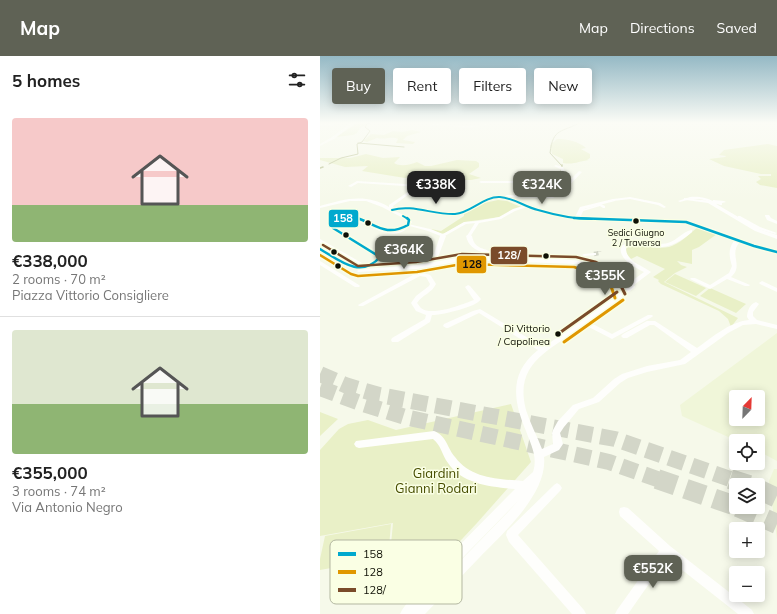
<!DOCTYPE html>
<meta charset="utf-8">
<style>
:root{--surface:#fff;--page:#f2f2f2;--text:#222;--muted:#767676;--line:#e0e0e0;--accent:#5f6255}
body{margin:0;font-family:Mulish,sans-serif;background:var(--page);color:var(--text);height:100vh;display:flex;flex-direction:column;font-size:15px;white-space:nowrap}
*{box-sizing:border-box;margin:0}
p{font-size:13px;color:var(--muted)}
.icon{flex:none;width:22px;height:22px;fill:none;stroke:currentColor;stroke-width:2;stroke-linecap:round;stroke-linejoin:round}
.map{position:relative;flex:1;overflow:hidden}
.drawer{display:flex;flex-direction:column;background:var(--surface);width:320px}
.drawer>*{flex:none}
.top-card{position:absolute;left:12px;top:12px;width:380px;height:36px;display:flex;gap:8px}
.needle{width:26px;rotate:23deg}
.buttons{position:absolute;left:409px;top:334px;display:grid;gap:8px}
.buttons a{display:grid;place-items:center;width:36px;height:36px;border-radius:4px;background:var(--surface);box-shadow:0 2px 10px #0003;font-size:20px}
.price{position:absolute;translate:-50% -34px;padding:0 9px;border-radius:8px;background:var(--accent);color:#fff;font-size:13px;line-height:26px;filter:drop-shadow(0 1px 2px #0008)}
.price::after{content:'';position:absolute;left:50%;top:24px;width:12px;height:9px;margin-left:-6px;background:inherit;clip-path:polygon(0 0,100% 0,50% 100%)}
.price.on{background:#222;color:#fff}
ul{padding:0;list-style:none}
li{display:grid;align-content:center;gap:8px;height:212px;padding:0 12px}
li+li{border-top:1px solid var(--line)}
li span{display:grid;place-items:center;height:124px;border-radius:4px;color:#555}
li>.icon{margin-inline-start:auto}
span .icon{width:72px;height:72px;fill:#fffc;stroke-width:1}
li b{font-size:17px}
h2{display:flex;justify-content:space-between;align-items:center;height:48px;padding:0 12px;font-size:17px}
.pill{padding:0 14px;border-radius:4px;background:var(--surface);box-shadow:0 2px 10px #0003;font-size:14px;line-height:36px}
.pill.on{background:var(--accent);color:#fff}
header{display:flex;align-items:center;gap:24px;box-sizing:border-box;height:56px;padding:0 20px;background:var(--accent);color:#fff}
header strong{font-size:19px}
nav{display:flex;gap:22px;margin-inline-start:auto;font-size:14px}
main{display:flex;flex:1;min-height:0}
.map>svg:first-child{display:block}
.built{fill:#f0f6d9;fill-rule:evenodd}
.green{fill:#e9f0c7}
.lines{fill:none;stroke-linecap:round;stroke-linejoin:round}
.stream-far1{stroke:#b9c090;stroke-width:1}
.stream{stroke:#b9c090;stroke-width:1.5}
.pedestrian-tunnel{stroke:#d3d6c8;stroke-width:4.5;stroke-dasharray:4.5 2;stroke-linecap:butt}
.motorway-tunnel-far1{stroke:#d3d6c8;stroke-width:16;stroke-dasharray:16 8;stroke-linecap:butt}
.motorway-tunnel{stroke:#d3d6c8;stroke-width:20;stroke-dasharray:20 10;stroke-linecap:butt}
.pedestrian{fill:#fefefc;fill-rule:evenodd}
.minor{fill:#fefefc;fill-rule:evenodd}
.bus-1-far1-casing{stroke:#faffe4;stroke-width:4}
.bus-1-casing{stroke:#faffe4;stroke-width:5}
.bus-2-far1-casing{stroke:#faffe4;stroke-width:5}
.bus-2-casing{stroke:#faffe4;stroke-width:6}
.bus-3-far1-casing{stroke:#faffe4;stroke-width:5}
.bus-3-casing{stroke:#faffe4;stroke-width:6}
.bus-1-far1{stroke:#00a9ce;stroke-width:2}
.bus-1{stroke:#00a9ce;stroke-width:2.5}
.bus-2-far1{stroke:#e09700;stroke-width:2.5}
.bus-2{stroke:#e09700;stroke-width:3}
.bus-3-far1{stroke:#7a4b2a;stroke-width:2.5}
.bus-3{stroke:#7a4b2a;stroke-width:3}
.bus-dot{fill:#0e1005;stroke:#faffe4;stroke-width:1.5}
.labels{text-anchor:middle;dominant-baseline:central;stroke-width:3;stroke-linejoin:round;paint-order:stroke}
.far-bus-label{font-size:9px;fill:#0e1005;stroke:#faffe4}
.bus-label{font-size:10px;fill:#0e1005;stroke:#faffe4;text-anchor:end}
.near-park-label{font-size:13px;fill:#474e01;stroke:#faffe4}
.key{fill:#faffe4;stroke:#b3b7a1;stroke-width:1}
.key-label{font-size:11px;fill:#0e1005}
.line-badge{stroke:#faffe4;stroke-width:1.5}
.badge-label{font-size:11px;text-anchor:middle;font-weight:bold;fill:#fff}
.pale-badge-label{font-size:11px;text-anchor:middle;font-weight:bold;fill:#111}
</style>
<header>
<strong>Map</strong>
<nav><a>Map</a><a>Directions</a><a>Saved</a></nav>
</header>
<main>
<section class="drawer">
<h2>5 homes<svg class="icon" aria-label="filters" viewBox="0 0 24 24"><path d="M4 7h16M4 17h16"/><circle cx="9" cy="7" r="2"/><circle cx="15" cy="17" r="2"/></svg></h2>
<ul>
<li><span style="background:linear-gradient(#f6c9c9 70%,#8fb573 0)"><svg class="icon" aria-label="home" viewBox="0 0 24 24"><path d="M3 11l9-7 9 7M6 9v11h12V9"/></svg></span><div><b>€338,000</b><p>2 rooms · 70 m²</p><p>Piazza Vittorio Consigliere</p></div></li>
<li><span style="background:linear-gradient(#dfe7d0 60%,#8fb573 0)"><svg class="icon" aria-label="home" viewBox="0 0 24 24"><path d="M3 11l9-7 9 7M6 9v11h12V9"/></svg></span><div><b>€355,000</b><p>3 rooms · 74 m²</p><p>Via Antonio Negro</p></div></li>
</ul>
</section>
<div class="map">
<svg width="457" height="558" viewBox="0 0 457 558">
<rect width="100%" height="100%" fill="#f6f9ea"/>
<!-- built -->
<path class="built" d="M457 277V405L438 395V385H417L362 360 360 349ZM416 341H438V363H416Z
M454 413H457V483L449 425Z"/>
<!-- green -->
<path class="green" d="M39 66H51L40 72 37 77 33 79 16 81Z
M92 74 101 76 87 80 83 84 95 86 93 88 76 87 78 83C72 80 64 84 57 82L47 86 43 85 51 78 64 79 73 75 82 76Z
M237 83C247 83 258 85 266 92L261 93 270 98V102L267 104H269C259 105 254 109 243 107V103L232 98 230 89Z
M448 88 457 90V132L440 129 436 126 441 123 438 120H451V118H441L404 110 389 103 405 101 406 100 399 99 404 94Z
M46 98 63 102 80 101 74 107C80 111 90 109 97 106L105 110H111L137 104 156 105 159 107V111L149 118 161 122 151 124 110 123 105 120 106 116H104L95 120 85 122 42 115 48 110 25 111 0 104V102H30Z
M178 144 187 145 201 151 180 161 145 166 125 177 121 178 111 173 121 175 144 160V158L164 147Z
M378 171 397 178 379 191 372 194V208L357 205 361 209 367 211 355 217 344 226 418 262 411 271 408 263 399 255 341 228 338 225 339 224 333 221 345 213 317 200 311 203 305 196 307 191C321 187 336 194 349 191 360 188 369 178 378 171Z
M355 218 386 232 376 240 345 226Z
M390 232 426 248 416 257 380 240Z
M191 348 211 406 157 467 87 542H66L73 467 0 480V394L19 373 28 368 48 364 76 374Z
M0 356 18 363 0 380Z
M71 468 68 502 0 514V503L5 480Z"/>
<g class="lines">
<!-- stream-far1 -->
<path class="stream-far1" d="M38 87 84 91
M9 108 21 102 38 98 37 88 42 86 50 75 45 71 47 68 54 66
M242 110 230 97C233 71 242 77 261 66"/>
<!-- stream -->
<path class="stream" d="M0 112 3 111
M230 124 240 120 242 109"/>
<!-- pedestrian-tunnel -->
<path class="pedestrian-tunnel" d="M274 198 279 197V195"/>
<!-- motorway-tunnel-far1 -->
<path class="motorway-tunnel-far1" d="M0 318 25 329 59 339 295 383 413 424
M0 332 40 347 85 361 289 406 340 424"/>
<!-- motorway-tunnel -->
<path class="motorway-tunnel" d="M337 423 416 450
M410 423 429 429
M438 433 457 442
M418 451 457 468"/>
<!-- pedestrian -->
<path class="pedestrian" d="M310 141 340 147 346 151 344 152 338 149 310 143 293 145 291 144 293 143Z
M370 141C380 140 389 142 398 148L395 149C382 141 374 142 360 146L358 145Z
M281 148 285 150V152H283L280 150 260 156 258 155Z
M206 149 208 150 207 151 195 155 181 163 159 167 150 181H149L147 180 155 167 146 168 123 181 108 175 86 169 88 168 110 173 123 178 144 166 158 165 179 161 193 153Z
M418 160H420L440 171 457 177 455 178 438 173 418 162Z
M274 197H276V199L264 200 262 199 264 198Z"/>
<!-- minor -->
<path class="minor" d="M0 66H3V68L21 66 10 70H0Z
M32 66H36L14 83 0 90V88L12 81Z
M108 66H111L113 68C125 68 136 70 148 70 159 70 171 66 182 66L149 72 130 70H112Z
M236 109 243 111 248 122 250 124 259 115 262 116 245 134 233 142 187 141 218 153 255 161 260 151 293 143 295 144V145L264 153 260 162 366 165 391 172 436 189 457 194V198L443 195 419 187C409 199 424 210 411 221L430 229 429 230H425L407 223 390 233 370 223 371 222H375L390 229 409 217 412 210C409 200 408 193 414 185L387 174 366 167 257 164 215 155 188 144 179 142 170 144 146 157 137 159 114 158 82 152 75 155 86 160 92 166C77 192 48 167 29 162 22 162 19 163 14 169L15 171 61 198 63 202 62 203 113 201 120 180 123 178 126 180 117 204 58 207 43 213 97 209 142 201H171L170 199C159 195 149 193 146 180L149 178 152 180C155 197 170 190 177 201 206 202 265 199 288 215 295 220 298 228 301 236L309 230V227L324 216C314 211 298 203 301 190 318 182 331 191 348 187 356 185 365 174 372 174V176C359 187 348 193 331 191 322 190 314 188 306 192 306 206 322 209 331 216L314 229 315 231 314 232 269 266 292 278 328 259H332L333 260 332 261 292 283 265 269C233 293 193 305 206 354 210 367 217 380 222 393L233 388 232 377 233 374 238 365 253 349 273 342 294 323 302 318 327 310 360 304 371 296 334 269H330L307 282H303L301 280 303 278 327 265H335L377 292C393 281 409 266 429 264L427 261C427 255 430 248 436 246L439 248 433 256V260L437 264 457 269V273L436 268 423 269 408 277 365 308 327 316 308 322 300 327 279 346 259 353 244 371 240 377 243 388 239 394 224 401C228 438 182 478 159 502 141 521 123 539 105 558H80L82 554 101 528 195 433C171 431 142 428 128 407 122 399 121 389 113 383L39 392 36 391 34 388 36 385 114 375C127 380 127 392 135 401 151 423 179 423 203 425L213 416C218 401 211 389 206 375 193 344 189 317 218 294L159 257 128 272H126L123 270 124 268 153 255 160 253 223 291 243 278 297 239 291 225 285 218 272 212 255 208 175 205H142L97 213 38 216 37 215 40 213 26 211 0 195V191C13 196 23 209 38 209L0 187V183L42 207 43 209 51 206 57 202V200L11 173 10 169C11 167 13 163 15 162 37 146 68 193 87 166L83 162 62 151 46 145H30L0 152V150C25 143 45 137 69 151V149L88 136H125L130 133 38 127 31 131 28 130 37 125 133 131 135 132V134L126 138H89L73 150 74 152 82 150 114 156 137 157 142 155 167 142 179 140 186 141 185 140 187 139 230 140 241 132 246 127H161L159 126 161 125H246L244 123 240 113 234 110ZM200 443 187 457 107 539 109 536Z
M364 142 391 145 439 173 457 179V183L435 175 388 147 366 144H364Z
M393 144 404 145 406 146 402 147V149H400L393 146Z
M445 159H449L451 162 457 165V168L447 164 445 160Z
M0 205 39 229 40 230 39 231H35L0 209Z
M80 215H97L110 219 111 220 116 228C112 237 102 239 97 247 98 248 100 251 101 252 112 261 143 248 154 244L145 231 148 229 150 230 161 243C157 251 122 259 112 259L110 266 78 286H72L71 284 72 282 105 263 106 259 96 255 91 247 96 240 109 230 110 228 106 221 100 220 43 250H39L38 249 93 219 78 218V216Z
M442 225 457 232V236L440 228 439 227Z
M237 427 240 429 242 432 240 435 198 479 264 554 266 558H252L189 486 186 479 187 475 234 429Z
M304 451 308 452 350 490 432 554 434 558H418L347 502 308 558H295L297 554 339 495 300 460 299 456 300 452Z"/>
<!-- bus-1-far1 casing -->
<g class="bus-1-far1-casing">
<path id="bus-1-far1" d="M72 154C92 148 114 159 135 158 151 157 164 140 180 141 194 142 205 151 218 154 235 159 254 163 272 163
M83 160 88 163
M20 163 31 161 40 163"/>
</g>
<!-- bus-1 casing -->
<g class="bus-1-casing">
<path id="bus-1" d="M37 162C57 169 66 181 88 169L89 164 87 162
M254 162 366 166 434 190 457 196
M0 193C20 205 41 223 60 201L13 172V167L22 162"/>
</g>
<!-- bus-2-far1 casing -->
<g class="bus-2-far1-casing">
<path id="bus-2-far1" d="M0 199 31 218 38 220 97 216 142 208 254 211 284 221 291 231"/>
</g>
<!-- bus-2 casing -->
<g class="bus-2-casing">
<path id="bus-2" d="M291 230 295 242
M244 286 303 244"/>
</g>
<!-- bus-3-far1 casing -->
<g class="bus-3-far1-casing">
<path id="bus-3-far1" d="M3 189 38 210 96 206 142 198 256 201 276 206 290 213 298 223 302 231"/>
</g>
<!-- bus-3 casing -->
<g class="bus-3-casing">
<path id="bus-3" d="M301 230 305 238
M238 278 297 236"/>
</g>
<!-- bus-1-far1 -->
<use href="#bus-1-far1" class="bus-1-far1"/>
<!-- bus-1 -->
<use href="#bus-1" class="bus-1"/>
<!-- bus-2-far1 -->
<use href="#bus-2-far1" class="bus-2-far1"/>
<!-- bus-2 -->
<use href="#bus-2" class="bus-2"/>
<!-- bus-3-far1 -->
<use href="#bus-3-far1" class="bus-3-far1"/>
<!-- bus-3 -->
<use href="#bus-3" class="bus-3"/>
</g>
<!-- sky -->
<linearGradient id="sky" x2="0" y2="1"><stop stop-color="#95b9c5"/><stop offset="0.46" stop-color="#fbfcf6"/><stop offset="1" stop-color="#fbfcf6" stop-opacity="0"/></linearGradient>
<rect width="457" height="145" fill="url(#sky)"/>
<!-- markers -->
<g class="bus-dot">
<circle cx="316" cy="165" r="3.5"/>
<circle cx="48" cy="167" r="3.5"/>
<circle cx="26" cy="179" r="3.5"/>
<circle cx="14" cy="196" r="3.5"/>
<circle cx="226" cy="200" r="3.5"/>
<circle cx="18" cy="210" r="3.5"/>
<circle cx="238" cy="278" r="3.5"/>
</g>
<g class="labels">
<!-- far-bus labels -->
<g class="far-bus-label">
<text x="316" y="176">Sedici Giugno<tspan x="316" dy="10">2 / Traversa</tspan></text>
</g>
<!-- bus labels -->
<g class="bus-label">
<text x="230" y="272">Di Vittorio<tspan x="230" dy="13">/ Capolinea</tspan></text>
</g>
<!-- near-park labels -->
<g class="near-park-label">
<text x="116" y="417">Giardini<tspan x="116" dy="15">Gianni Rodari</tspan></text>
</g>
</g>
<!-- legend -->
<rect x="10" y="484" width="132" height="64" rx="6" class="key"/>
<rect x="18" y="496" width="18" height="4" fill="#00a9ce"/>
<rect x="18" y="514" width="18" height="4" fill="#e09700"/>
<rect x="18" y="532" width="18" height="4" fill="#7a4b2a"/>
<g class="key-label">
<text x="43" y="502">158</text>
<text x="43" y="520">128</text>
<text x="43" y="538">128/</text>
</g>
<g class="line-badge">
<rect x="8" y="153" width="31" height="19" rx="4" fill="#00a9ce"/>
<rect x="170" y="190" width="38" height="19" rx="4" fill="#7a4b2a"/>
<rect x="136" y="199" width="31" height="19" rx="4" fill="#e09700"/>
</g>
<g class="badge-label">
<text x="23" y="166">158</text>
<text x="189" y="203">128/</text>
</g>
<g class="pale-badge-label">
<text x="152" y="212">128</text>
</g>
</svg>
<div class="buttons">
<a><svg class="needle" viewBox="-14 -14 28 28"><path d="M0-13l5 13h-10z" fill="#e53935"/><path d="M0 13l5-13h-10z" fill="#767676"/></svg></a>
<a><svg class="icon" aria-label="locate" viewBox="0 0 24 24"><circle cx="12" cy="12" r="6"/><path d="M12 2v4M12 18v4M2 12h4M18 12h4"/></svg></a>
<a><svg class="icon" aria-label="layers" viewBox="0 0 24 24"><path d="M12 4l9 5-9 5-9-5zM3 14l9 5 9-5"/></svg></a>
<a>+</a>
<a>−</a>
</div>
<b class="price on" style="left:116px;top:149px">€338K</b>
<b class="price" style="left:222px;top:149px">€324K</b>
<b class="price" style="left:84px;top:214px">€364K</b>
<b class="price" style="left:285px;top:240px">€355K</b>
<b class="price" style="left:333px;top:533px">€552K</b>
<div class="top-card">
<a class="pill on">Buy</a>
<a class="pill">Rent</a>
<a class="pill">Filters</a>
<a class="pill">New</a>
</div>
</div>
</main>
